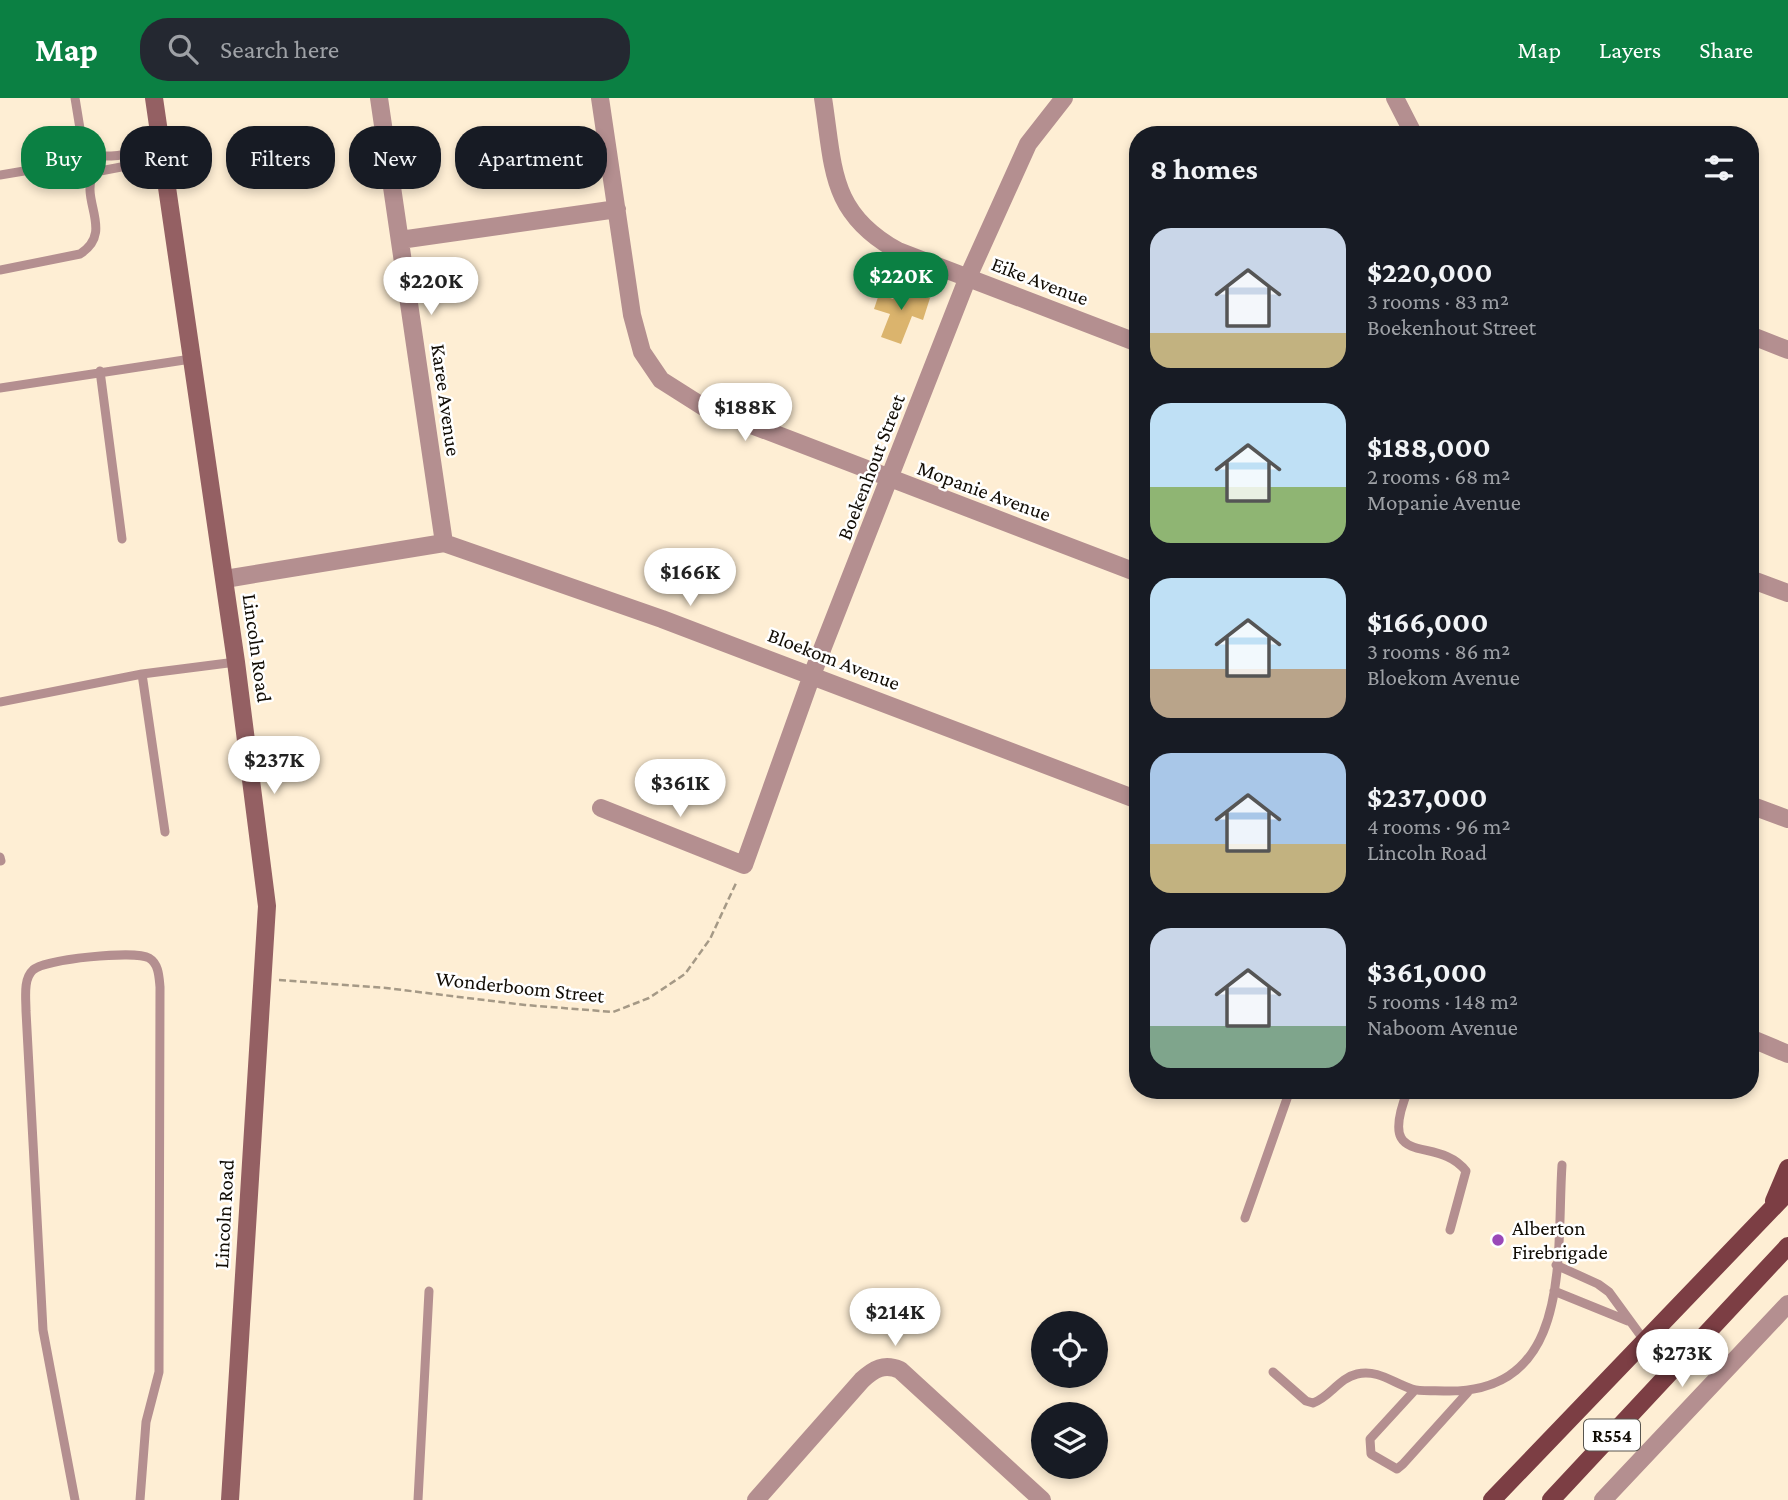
<!DOCTYPE html>
<meta charset="utf-8">
<style>
:root{--surface:#171b24;--page:#242831;--text:#f1f3f6;--muted:#9ea1a6;--accent:#0b8043}
body{margin:0;font-family:"Crimson Pro",serif;background:var(--page);color:var(--text);height:100vh;display:flex;flex-direction:column;font-size:26px;white-space:nowrap}
*{box-sizing:border-box;margin:0}
p{font-size:23px;color:var(--muted)}
.icon{flex:none;width:38px;height:38px;fill:none;stroke:currentColor;stroke-width:2;stroke-linecap:round;stroke-linejoin:round}
.map{position:relative;flex:1;overflow:hidden}
.panel{position:absolute;left:1129px;top:28px;width:630px;height:973px;display:flex;flex-direction:column;background:var(--surface);border-radius:28px;box-shadow:0 4px 10px #0003}
.panel>*{flex:none}
.banner{position:absolute;left:21px;top:28px;width:665px;height:63px;display:flex;gap:14px}
.tools{position:absolute;left:1031px;top:1213px;display:grid;gap:14px}
.tools a{display:grid;place-items:center;width:77px;height:77px;border-radius:50%;background:var(--surface);box-shadow:0 4px 10px #0003;font-size:35px}
.price{position:absolute;translate:-50% -60px;padding:0 16px;border-radius:24px;background:#fff;color:#222;font-size:23px;line-height:46px;filter:drop-shadow(0 2px 4px #0008)}
.price::after{content:'';position:absolute;left:50%;top:42px;width:21px;height:16px;margin-left:-10px;background:inherit;clip-path:polygon(0 0,100% 0,50% 100%)}
.price.selected{background:var(--accent);color:#fff}
ul{padding:0;list-style:none}
li{display:flex;align-items:center;gap:21px;height:175px;padding:0 21px}
li span{display:grid;place-items:center;flex:none;width:196px;height:140px;border-radius:21px;color:#555}
li>.icon{margin-inline-start:auto}
span .icon{width:84px;height:84px;fill:#fffc;stroke-width:1}
li b{font-size:30px}
h2{display:flex;justify-content:space-between;align-items:center;height:84px;padding:0 21px;font-size:30px}
.tag{padding:0 24px;border-radius:28px;background:var(--surface);box-shadow:0 4px 10px #0003;font-size:24px;line-height:63px}
.tag.selected{background:var(--accent);color:#fff}
header{display:flex;align-items:center;gap:42px;box-sizing:border-box;height:98px;padding:0 35px;background:var(--accent);color:#fff}
header strong{font-size:33px}
nav{display:flex;gap:38px;margin-inline-start:auto;font-size:24px}
.search{width:490px;height:63px;background:var(--page);display:flex;align-items:center;gap:18px;box-sizing:border-box;padding:0 24px;border-radius:28px;color:var(--muted);font-size:26px}
.map>svg:first-child{display:block}
.building{fill:#dbb46d}
.lines{fill:none;stroke-linecap:round;stroke-linejoin:round}
.path{stroke:#a59986;stroke-width:2.5;stroke-dasharray:7 3.5;stroke-linecap:butt}
.lane{stroke:#b48f90;stroke-width:9}
.street{stroke:#b48f90;stroke-width:18}
.secondary{stroke:#946063;stroke-width:18}
.primary{stroke:#7c3e44;stroke-width:18}
.poi-dot{fill:#9a48b8;stroke:#fff;stroke-width:2.5}
.labels{text-anchor:middle;dominant-baseline:central;stroke-width:5;stroke-linejoin:round;paint-order:stroke}
.shield{fill:#fff;stroke:#58554f;stroke-width:2}
.shield-label{font-size:19px;font-weight:bold;fill:#110c04}
.street-label{font-size:21px;fill:#110c04;stroke:#fff}
.poi-label{font-size:21px;fill:#110c04;stroke:#fff;text-anchor:start}
</style>
<header>
<strong>Map</strong>
<div class="search"><svg class="icon" aria-label="search" viewBox="0 0 24 24"><circle cx="10" cy="10" r="6"/><path d="M15 15l6 6"/></svg>Search here</div>
<nav><a>Map</a><a>Layers</a><a>Share</a></nav>
</header>
<div class="map">
<svg width="1788" height="1402" viewBox="0 0 1788 1402">
<rect width="100%" height="100%" fill="#feeed4"/>
<!-- building -->
<path class="building" d="M898 188 930 200 923 222 912 218 901 246 881 239 890 216 874 211 879 196 893 201Z"/>
<g class="lines">
<!-- path -->
<path class="path" d="M279 882 386 890 525 907 613 914 649 900 685 876 710 841 737 783"/>
<!-- lane -->
<path class="lane" d="M75 0 83 49C98 68 140 52 161 48
M0 77 30 72
M0 172 80 156C116 133 77 100 95 74L163 61
M100 273 122 441
M0 290 191 261
M142 576 165 734
M0 604 142 576 236 564
M0 759 1 763
M1408 992C1375 1074 1437 1035 1466 1073L1450 1132
M1245 1120 1290 992
M1556 1167 1598 1186 1609 1194 1644 1242 1673 1271
M1554 1193 1628 1223
M1273 1274 1306 1303 1313 1305C1330 1299 1339 1280 1357 1276 1378 1271 1393 1285 1412 1291 1422 1294 1434 1292 1444 1293 1574 1297 1556 1158 1562 1067
M1415 1292 1370 1341 1371 1356 1397 1371 1403 1366 1468 1294
M75 1402 43 1232 26 913C26 900 23 881 33 872 44 861 136 852 149 860 159 866 159 879 160 889L159 1274 146 1324 140 1402
M418 1402 429 1193"/>
<!-- street -->
<path class="street" d="M379 0 444 445
M600 0 632 217 642 254 661 282 702 308 1138 475
M823 0C834 70 829 115 898 153L1138 245
M1395 0 1414 37
M400 142 617 111
M1750 237 1788 252
M225 481 444 445 662 521 1138 702
M1750 481 1788 495
M1750 707 1788 721
M601 710 744 767 812 577 968 179 1028 46 1064 0
M1750 940 1788 956
M756 1402 862 1282C874 1271 884 1265 900 1272L1042 1402
M1603 1402 1788 1206"/>
<!-- secondary -->
<path class="secondary" d="M154 0 236 564 267 808 230 1402"/>
<!-- primary -->
<path class="primary" d="M1774 1103 1788 1070
M1492 1402 1788 1094
M1551 1402 1788 1148"/>
</g>
<!-- markers -->
<circle class="poi-dot" cx="1498" cy="1142" r="7"/>
<g class="labels">
<!-- shield labels -->
<rect class="shield" x="1584" y="1321.5" width="56" height="31" rx="5"/>
<g class="shield-label">
<text x="1612" y="1337">R554</text>
</g>
<!-- street labels -->
<g class="street-label">
<text transform="translate(1040 183) rotate(21)">Eike Avenue</text>
<text transform="translate(446 302) rotate(82)">Karee Avenue</text>
<text transform="translate(871 369) rotate(-69)">Boekenhout Street</text>
<text transform="translate(984 393) rotate(20)">Mopanie Avenue</text>
<text transform="translate(257 550) rotate(82)">Lincoln Road</text>
<text transform="translate(834 561) rotate(21)">Bloekom Avenue</text>
<text transform="translate(520 889) rotate(6)">Wonderboom Street</text>
<text transform="translate(224 1116) rotate(-87)">Lincoln Road</text>
</g>
<!-- poi labels -->
<g class="poi-label">
<text x="1512" y="1130">Alberton<tspan x="1512" dy="24">Firebrigade</tspan></text>
</g>
</g>
</svg>
<div class="tools">
<a><svg class="icon" aria-label="locate" viewBox="0 0 24 24"><circle cx="12" cy="12" r="6"/><path d="M12 2v4M12 18v4M2 12h4M18 12h4"/></svg></a>
<a><svg class="icon" aria-label="layers" viewBox="0 0 24 24"><path d="M12 4l9 5-9 5-9-5zM3 14l9 5 9-5"/></svg></a>
</div>
<b class="price selected" style="left:901px;top:214px">$220K</b>
<b class="price" style="left:431px;top:219px">$220K</b>
<b class="price" style="left:745px;top:345px">$188K</b>
<b class="price" style="left:690px;top:510px">$166K</b>
<b class="price" style="left:274px;top:698px">$237K</b>
<b class="price" style="left:680px;top:721px">$361K</b>
<b class="price" style="left:895px;top:1250px">$214K</b>
<b class="price" style="left:1682px;top:1291px">$273K</b>
<div class="banner">
<a class="tag selected">Buy</a>
<a class="tag">Rent</a>
<a class="tag">Filters</a>
<a class="tag">New</a>
<a class="tag">Apartment</a>
</div>
<section class="panel">
<h2>8 homes<svg class="icon" aria-label="filters" viewBox="0 0 24 24"><path d="M4 7h16M4 17h16"/><circle cx="9" cy="7" r="2"/><circle cx="15" cy="17" r="2"/></svg></h2>
<ul>
<li><span style="background:linear-gradient(#c9d6e8 75%,#c2b280 0)"><svg class="icon" aria-label="home" viewBox="0 0 24 24"><path d="M3 11l9-7 9 7M6 9v11h12V9"/></svg></span><div><b>$220,000</b><p>3 rooms · 83 m²</p><p>Boekenhout Street</p></div></li>
<li><span style="background:linear-gradient(#bfe0f5 60%,#8fb573 0)"><svg class="icon" aria-label="home" viewBox="0 0 24 24"><path d="M3 11l9-7 9 7M6 9v11h12V9"/></svg></span><div><b>$188,000</b><p>2 rooms · 68 m²</p><p>Mopanie Avenue</p></div></li>
<li><span style="background:linear-gradient(#bfe0f5 65%,#b9a48a 0)"><svg class="icon" aria-label="home" viewBox="0 0 24 24"><path d="M3 11l9-7 9 7M6 9v11h12V9"/></svg></span><div><b>$166,000</b><p>3 rooms · 86 m²</p><p>Bloekom Avenue</p></div></li>
<li><span style="background:linear-gradient(#a9c7e8 65%,#c2b280 0)"><svg class="icon" aria-label="home" viewBox="0 0 24 24"><path d="M3 11l9-7 9 7M6 9v11h12V9"/></svg></span><div><b>$237,000</b><p>4 rooms · 96 m²</p><p>Lincoln Road</p></div></li>
<li><span style="background:linear-gradient(#c9d6e8 70%,#7fa58c 0)"><svg class="icon" aria-label="home" viewBox="0 0 24 24"><path d="M3 11l9-7 9 7M6 9v11h12V9"/></svg></span><div><b>$361,000</b><p>5 rooms · 148 m²</p><p>Naboom Avenue</p></div></li>
</ul>
</section>
</div>
